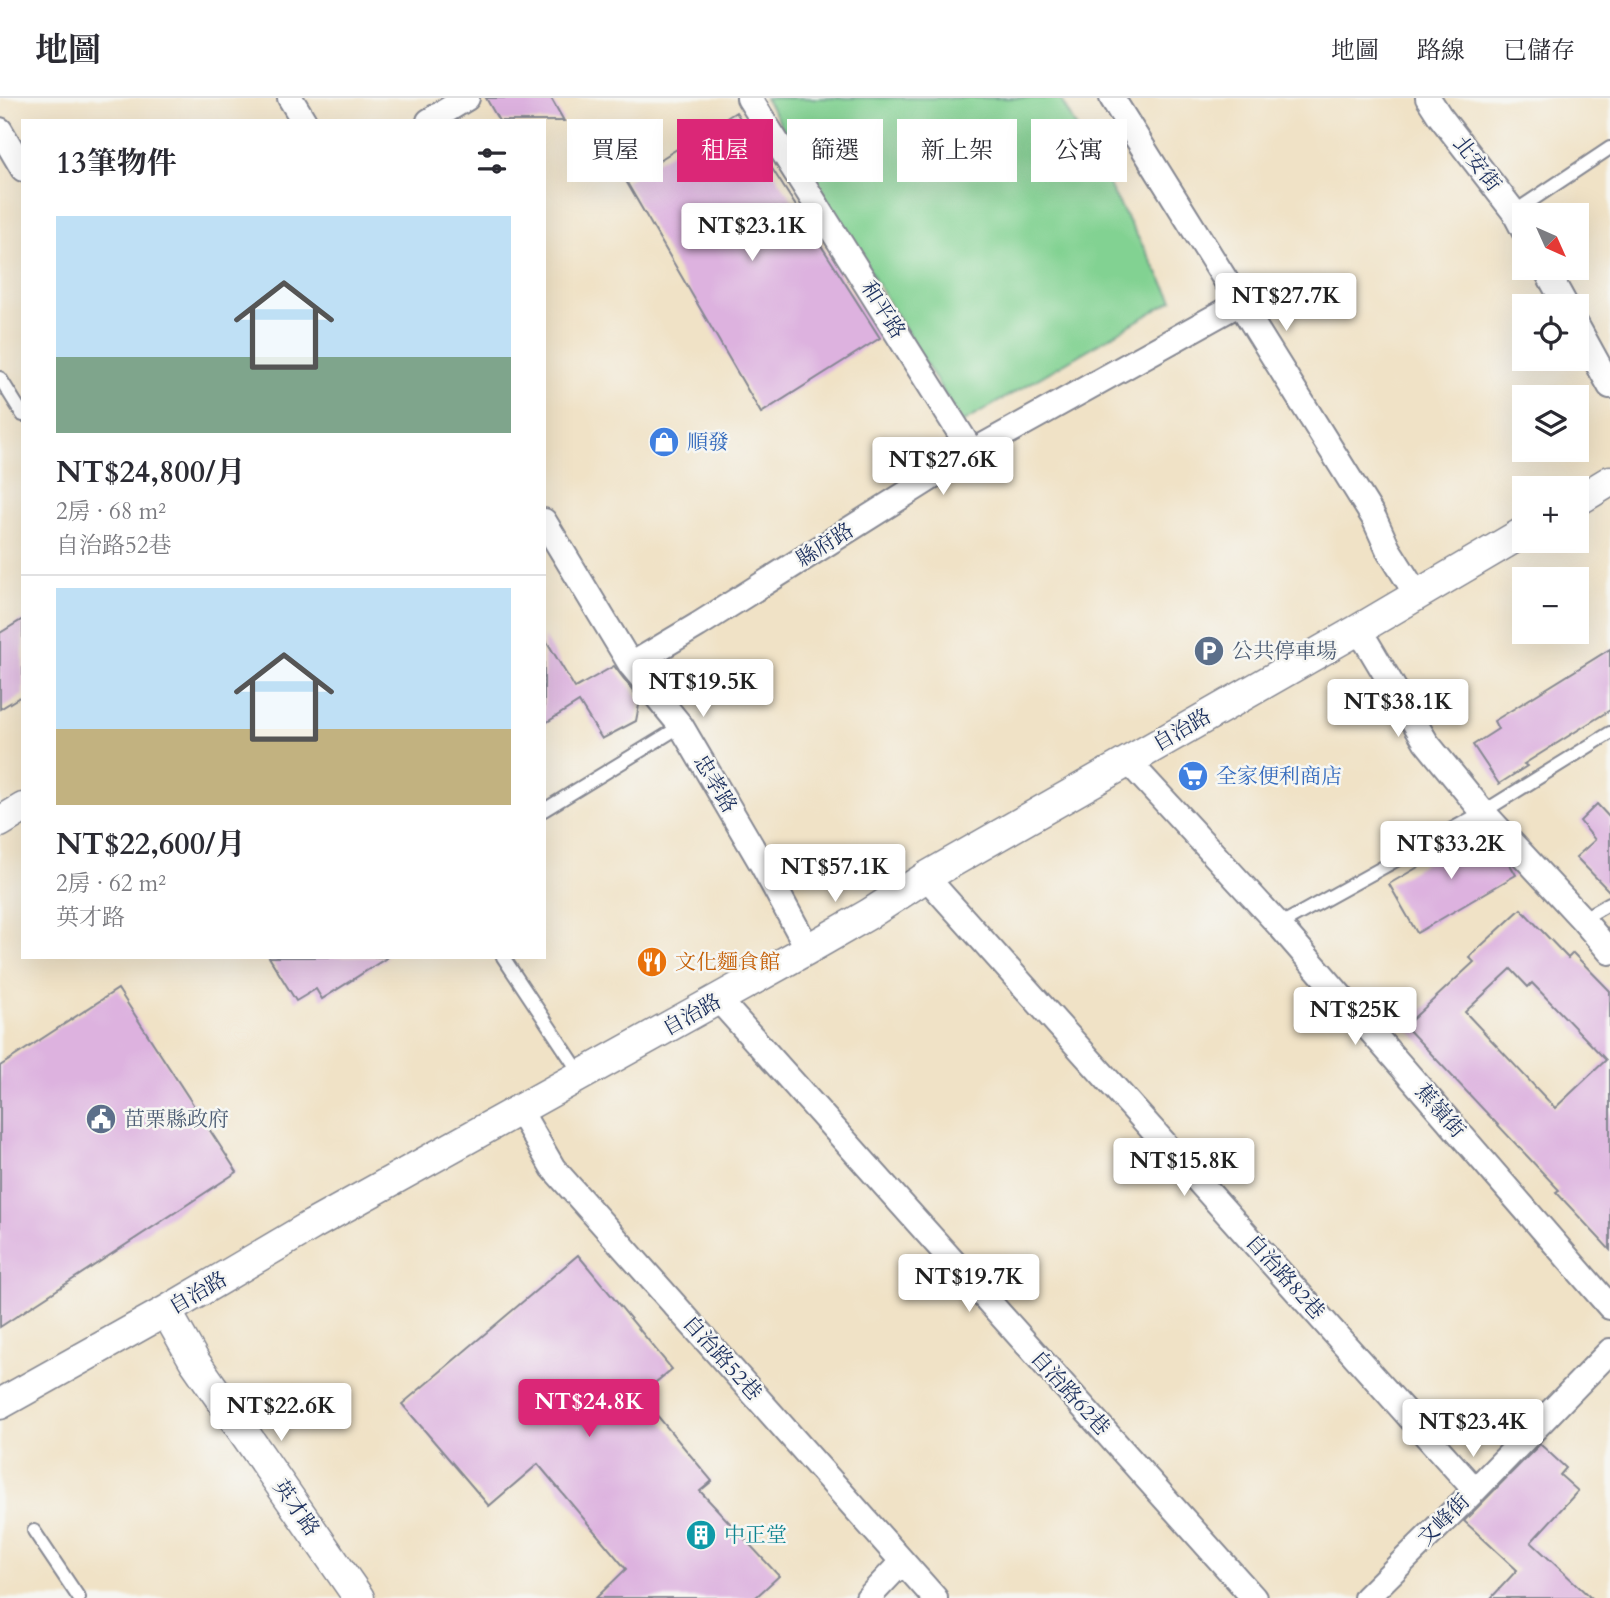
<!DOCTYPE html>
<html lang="zh-TW">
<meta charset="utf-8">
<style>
:root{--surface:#fff;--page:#f2f2f3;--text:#2b2b33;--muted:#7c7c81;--line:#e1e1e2;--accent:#db2777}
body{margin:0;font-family:Cardo,"Noto Serif TC",serif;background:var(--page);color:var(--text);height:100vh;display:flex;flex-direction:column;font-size:26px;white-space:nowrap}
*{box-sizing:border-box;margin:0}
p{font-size:23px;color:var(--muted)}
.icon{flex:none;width:38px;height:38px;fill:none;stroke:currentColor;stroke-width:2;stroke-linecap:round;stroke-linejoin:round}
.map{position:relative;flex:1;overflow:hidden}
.sheet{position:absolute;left:21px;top:21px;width:525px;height:840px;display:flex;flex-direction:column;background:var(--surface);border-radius:0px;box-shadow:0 7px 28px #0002}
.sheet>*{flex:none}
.top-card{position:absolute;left:567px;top:21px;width:665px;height:63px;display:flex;gap:14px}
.needle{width:46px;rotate:135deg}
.tools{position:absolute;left:1512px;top:105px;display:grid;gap:14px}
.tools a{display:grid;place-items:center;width:77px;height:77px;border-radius:0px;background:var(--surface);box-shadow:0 7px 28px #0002;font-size:35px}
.price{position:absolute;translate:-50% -60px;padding:0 16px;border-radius:7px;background:#fff;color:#222;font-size:23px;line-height:46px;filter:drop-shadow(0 2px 4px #0008)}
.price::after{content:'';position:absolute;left:50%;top:42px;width:21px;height:16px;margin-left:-10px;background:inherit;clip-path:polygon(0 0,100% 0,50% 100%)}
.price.active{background:var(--accent);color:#fff}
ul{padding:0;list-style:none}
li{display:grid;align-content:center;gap:14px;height:371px;padding:0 35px}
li+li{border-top:2px solid var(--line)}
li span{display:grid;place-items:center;height:217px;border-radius:0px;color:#555}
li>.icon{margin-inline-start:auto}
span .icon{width:126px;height:126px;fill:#fffc;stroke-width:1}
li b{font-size:30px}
h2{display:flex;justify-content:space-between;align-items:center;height:84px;padding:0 35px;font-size:30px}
.tag{padding:0 24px;border-radius:0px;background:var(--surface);box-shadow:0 7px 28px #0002;font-size:24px;line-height:63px}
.tag.active{background:var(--accent);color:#fff}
header{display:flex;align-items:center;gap:42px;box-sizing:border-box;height:98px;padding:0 35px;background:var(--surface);border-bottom:2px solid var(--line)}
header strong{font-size:33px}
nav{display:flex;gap:38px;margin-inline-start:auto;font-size:24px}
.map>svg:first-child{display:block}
.green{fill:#82d292;stroke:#4e8078;stroke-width:2}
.building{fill:#ddb2df;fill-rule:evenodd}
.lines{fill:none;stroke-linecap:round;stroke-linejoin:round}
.service-casing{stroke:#868892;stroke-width:16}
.minor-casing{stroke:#868892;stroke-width:28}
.tertiary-casing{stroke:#868892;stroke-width:33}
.service{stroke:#fff;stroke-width:12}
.minor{stroke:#fff;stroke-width:24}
.tertiary{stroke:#fff;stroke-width:30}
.labels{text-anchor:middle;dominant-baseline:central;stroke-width:5;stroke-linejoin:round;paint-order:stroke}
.street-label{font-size:21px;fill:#1b2f5e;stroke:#f6f6f2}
.shop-label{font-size:21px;fill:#366cbe;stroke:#f6f6f2;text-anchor:start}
.service-label{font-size:21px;fill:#4e5e75;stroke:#f6f6f2;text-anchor:start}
.food-label{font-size:21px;fill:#c56008;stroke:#f6f6f2;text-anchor:start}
.culture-label{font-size:21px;fill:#0d838f;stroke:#f6f6f2;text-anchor:start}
</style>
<header>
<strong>地圖</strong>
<nav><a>地圖</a><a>路線</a><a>已儲存</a></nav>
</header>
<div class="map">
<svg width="1610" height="1500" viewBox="0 0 1610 1500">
<rect width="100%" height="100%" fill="#f6f6f2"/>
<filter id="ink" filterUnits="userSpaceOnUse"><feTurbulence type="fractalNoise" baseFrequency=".0143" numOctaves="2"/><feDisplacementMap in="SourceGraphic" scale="14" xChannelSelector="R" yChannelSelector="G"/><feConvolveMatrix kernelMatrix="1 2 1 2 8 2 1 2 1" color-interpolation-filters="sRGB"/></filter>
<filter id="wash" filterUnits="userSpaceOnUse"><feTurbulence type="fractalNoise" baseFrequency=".00686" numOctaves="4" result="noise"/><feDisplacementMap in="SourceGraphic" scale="28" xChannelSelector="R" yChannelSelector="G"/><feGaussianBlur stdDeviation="1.57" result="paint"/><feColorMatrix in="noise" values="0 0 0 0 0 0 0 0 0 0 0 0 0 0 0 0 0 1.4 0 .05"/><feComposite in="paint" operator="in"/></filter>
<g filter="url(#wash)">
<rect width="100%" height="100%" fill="#f0e2c6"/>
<!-- green -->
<path class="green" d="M765 0H1060L1173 202 962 325Z"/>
<g id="blocks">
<!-- building -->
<path class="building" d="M486 0H551L564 23H499Z
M736 14 880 240 761 315 626 83Z
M23 521V597L0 611V535Z
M544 539 575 590 614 568 640 602 636 623 602 641 579 604 544 626Z
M1610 551V612L1524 666 1527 668 1499 686 1473 647 1498 631 1494 623Z
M1597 706 1610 720V794L1576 759 1595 742 1580 723Z
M1480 733 1508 763 1516 777 1417 835 1389 786Z
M1521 811 1568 860 1573 855 1610 893V1152L1556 1094 1559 1092 1405 928 1474 864 1469 859ZM1511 871 1528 889 1532 885 1606 962 1555 1010 1465 914Z
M269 859H388L322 901 316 891 296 903Z
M118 891 237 1074 0 1229V968Z
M578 1157 672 1271 640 1297 712 1383 700 1393 779 1478 755 1500H596L626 1471 538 1366 489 1408 402 1306Z
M1540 1346 1566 1370 1560 1377 1578 1393 1531 1444 1591 1500H1491L1517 1472 1464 1423Z"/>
</g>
</g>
<g filter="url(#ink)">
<use href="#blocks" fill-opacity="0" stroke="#868892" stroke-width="2"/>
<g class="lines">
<!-- service casing -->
<g class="service-casing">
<path id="service" d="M1514 114 1610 50
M0 280 23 317
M544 712 681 628
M1582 821 1610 805
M1279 827 1483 714 1610 635
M503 859 582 978
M34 1433 79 1500"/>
</g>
<!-- minor casing -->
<g class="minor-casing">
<path id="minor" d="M290 0 304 23
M749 0 972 354
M1112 0 1374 420 1388 451 1417 497
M1428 0 1439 17 1514 114 1524 133
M429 23 467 0
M0 32 23 71
M1545 170 1566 208
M1577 228 1610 288
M544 423 631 567 681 628 763 768 808 851
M1356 533 1367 545 1426 644 1483 714 1582 821 1610 854
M631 567 698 527 972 354 1240 205
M1128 663 1279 827 1610 1209
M926 779 1475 1392
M719 902 1254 1500
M520 1013 553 1070 935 1500
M868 1500 902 1464
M1366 1500 1475 1392 1610 1253"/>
</g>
<!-- tertiary casing -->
<g class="tertiary-casing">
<path id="tertiary" d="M1577 403 1610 383
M0 724 23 710
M166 1213 195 1264 359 1500
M0 1306 166 1213 312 1127 808 851 869 816 926 779 1356 533 1524 434"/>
</g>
<!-- service -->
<use href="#service" class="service"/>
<!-- minor -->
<use href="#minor" class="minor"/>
<!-- tertiary -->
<use href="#tertiary" class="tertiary"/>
</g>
</g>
<!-- icons -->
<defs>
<g id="shop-disc" transform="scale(1.575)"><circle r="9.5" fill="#3f7fe0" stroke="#f6f6f2"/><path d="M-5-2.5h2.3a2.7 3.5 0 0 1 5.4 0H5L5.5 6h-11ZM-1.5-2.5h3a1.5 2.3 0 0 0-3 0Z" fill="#fff"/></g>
<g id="parking-disc" transform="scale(1.575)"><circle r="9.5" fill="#5c6f8a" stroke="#f6f6f2"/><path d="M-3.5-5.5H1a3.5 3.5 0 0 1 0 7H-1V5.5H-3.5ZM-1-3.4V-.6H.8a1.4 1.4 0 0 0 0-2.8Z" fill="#fff"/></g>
<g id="supermarket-disc" transform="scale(1.575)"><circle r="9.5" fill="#3f7fe0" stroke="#f6f6f2"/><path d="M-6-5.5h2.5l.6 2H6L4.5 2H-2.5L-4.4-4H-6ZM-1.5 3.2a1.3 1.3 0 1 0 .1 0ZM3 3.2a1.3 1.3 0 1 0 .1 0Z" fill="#fff"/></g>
<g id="restaurant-disc" transform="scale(1.575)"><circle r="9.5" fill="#e8710a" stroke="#f6f6f2"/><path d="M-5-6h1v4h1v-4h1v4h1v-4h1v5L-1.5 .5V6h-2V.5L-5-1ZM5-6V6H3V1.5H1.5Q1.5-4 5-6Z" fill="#fff"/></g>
<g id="civic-disc" transform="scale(1.575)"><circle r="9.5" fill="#5c6f8a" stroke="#f6f6f2"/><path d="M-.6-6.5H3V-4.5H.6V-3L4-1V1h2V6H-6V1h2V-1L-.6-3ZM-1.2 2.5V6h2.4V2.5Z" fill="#fff"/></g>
<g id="building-disc" transform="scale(1.575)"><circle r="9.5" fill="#0f9aa8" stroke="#f6f6f2"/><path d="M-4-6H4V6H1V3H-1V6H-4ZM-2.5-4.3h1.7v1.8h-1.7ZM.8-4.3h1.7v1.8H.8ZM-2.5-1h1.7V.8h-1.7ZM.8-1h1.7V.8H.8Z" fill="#fff"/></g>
</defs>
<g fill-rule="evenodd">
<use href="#shop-disc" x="664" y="344"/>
<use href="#parking-disc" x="1209" y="553"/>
<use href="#supermarket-disc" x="1193" y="678"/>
<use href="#restaurant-disc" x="652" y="864"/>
<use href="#civic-disc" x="101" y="1021"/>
<use href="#building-disc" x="701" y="1437"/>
</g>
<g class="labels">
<!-- street labels -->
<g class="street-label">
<text transform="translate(1477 66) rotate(52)">北安街</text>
<text transform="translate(883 212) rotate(58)">和平路</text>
<text transform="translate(825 447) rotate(-32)">縣府路</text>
<text transform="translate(1182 632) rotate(-30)">自治路</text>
<text transform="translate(715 686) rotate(59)">忠孝路</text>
<text transform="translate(692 917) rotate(-29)">自治路</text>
<text transform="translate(1440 1013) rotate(49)">蕉嶺街</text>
<text transform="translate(1285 1179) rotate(48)">自治路82巷</text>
<text transform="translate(198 1195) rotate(-30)">自治路</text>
<text transform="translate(722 1260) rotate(48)">自治路52巷</text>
<text transform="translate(1070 1295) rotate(48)">自治路62巷</text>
<text transform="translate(296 1410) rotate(55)">英才路</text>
<text transform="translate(1444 1422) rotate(-45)">文峰街</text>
</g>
<!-- shop labels -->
<g class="shop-label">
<text x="687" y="344">順發</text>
<text x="1216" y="678">全家便利商店</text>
</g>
<!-- service labels -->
<g class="service-label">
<text x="1232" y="553">公共停車場</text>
<text x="124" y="1021">苗栗縣政府</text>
</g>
<!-- food labels -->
<g class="food-label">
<text x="675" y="864">文化麵食館</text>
</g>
<!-- culture labels -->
<g class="culture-label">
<text x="724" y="1437">中正堂</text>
</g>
</g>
</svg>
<div class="tools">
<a><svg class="needle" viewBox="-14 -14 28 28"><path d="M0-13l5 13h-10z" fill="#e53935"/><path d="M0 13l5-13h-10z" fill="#7c7c81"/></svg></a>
<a><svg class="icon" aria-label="locate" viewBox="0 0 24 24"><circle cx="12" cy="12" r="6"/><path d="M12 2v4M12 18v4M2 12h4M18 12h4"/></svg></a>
<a><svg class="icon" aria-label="layers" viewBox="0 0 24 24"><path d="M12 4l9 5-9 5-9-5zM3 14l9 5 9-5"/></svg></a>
<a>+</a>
<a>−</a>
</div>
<b class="price" style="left:752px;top:165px">NT$23.1K</b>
<b class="price" style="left:1286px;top:235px">NT$27.7K</b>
<b class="price" style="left:943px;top:399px">NT$27.6K</b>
<b class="price" style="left:703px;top:621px">NT$19.5K</b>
<b class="price" style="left:1398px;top:641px">NT$38.1K</b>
<b class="price" style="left:1451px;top:783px">NT$33.2K</b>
<b class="price" style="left:835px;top:806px">NT$57.1K</b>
<b class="price" style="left:1355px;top:949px">NT$25K</b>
<b class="price" style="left:1184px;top:1100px">NT$15.8K</b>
<b class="price" style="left:969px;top:1216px">NT$19.7K</b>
<b class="price active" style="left:589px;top:1341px">NT$24.8K</b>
<b class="price" style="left:281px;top:1345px">NT$22.6K</b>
<b class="price" style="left:1473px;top:1361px">NT$23.4K</b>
<div class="top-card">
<a class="tag">買屋</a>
<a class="tag active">租屋</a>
<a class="tag">篩選</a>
<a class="tag">新上架</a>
<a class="tag">公寓</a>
</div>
<section class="sheet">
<h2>13筆物件<svg class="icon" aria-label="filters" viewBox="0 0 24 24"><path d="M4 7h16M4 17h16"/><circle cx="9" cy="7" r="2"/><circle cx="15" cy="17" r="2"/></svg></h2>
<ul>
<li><span style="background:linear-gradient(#bfe0f5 65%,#7fa58c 0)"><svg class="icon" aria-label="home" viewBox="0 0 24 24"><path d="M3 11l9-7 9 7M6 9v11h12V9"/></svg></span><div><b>NT$24,800/月</b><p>2房 · 68 m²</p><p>自治路52巷</p></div></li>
<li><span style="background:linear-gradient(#bfe0f5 65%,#c2b280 0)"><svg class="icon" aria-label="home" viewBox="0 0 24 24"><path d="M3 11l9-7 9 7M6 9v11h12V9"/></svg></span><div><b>NT$22,600/月</b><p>2房 · 62 m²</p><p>英才路</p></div></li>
</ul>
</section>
</div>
